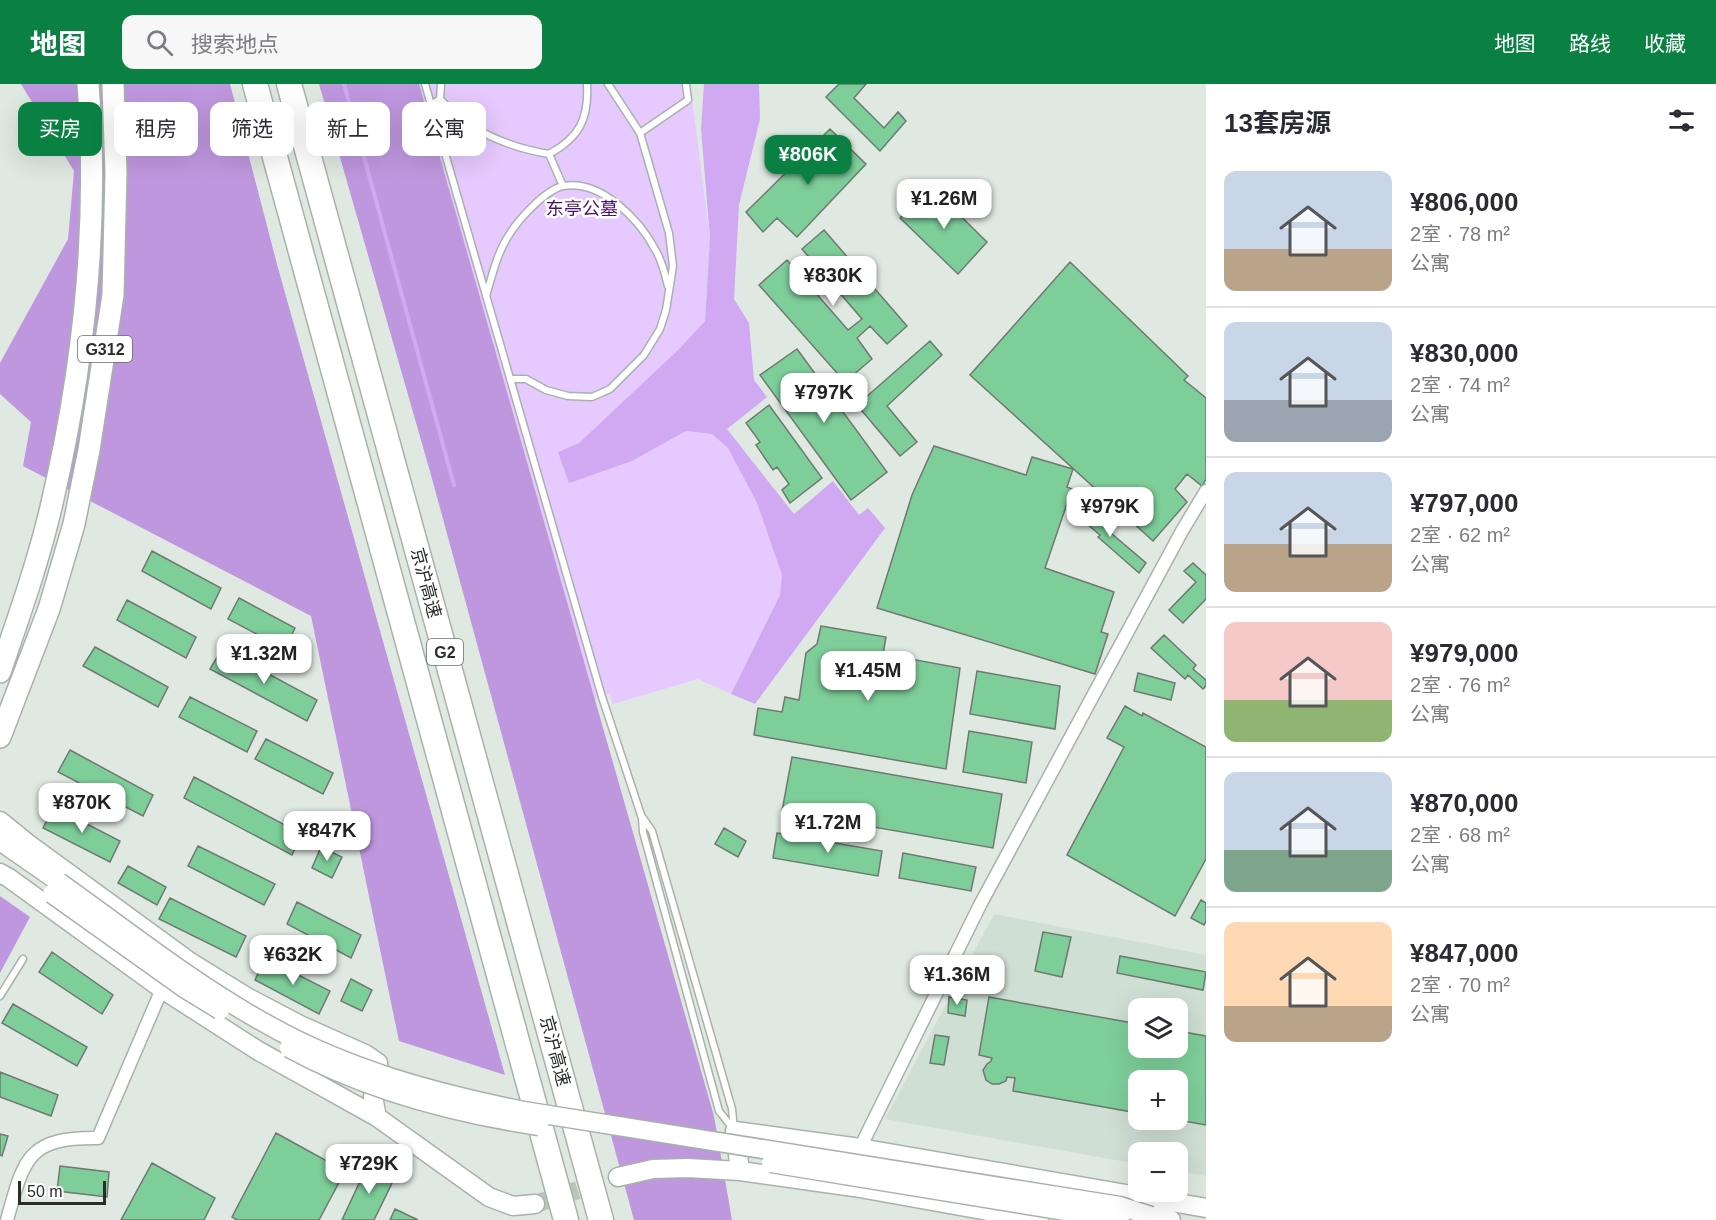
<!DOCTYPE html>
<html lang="zh">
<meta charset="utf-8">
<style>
:root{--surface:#fff;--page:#f7f7f7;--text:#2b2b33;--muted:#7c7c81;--line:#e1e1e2;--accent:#0b8043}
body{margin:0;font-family:Arial,"Noto Sans SC",sans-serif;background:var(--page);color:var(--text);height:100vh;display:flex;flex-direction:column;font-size:22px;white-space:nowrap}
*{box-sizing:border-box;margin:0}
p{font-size:20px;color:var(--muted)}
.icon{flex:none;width:33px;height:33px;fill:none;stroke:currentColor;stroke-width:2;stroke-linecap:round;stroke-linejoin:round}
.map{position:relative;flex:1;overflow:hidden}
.details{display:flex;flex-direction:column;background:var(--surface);width:510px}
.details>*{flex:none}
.banner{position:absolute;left:18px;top:18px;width:570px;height:54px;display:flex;gap:12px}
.tools{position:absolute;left:1128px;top:914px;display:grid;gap:12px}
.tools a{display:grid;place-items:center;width:60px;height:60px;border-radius:12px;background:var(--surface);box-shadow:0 6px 24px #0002;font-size:30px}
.scale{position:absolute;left:18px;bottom:15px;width:88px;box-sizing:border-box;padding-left:6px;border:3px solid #2a2e2b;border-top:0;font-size:16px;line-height:21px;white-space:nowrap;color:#2a2e2b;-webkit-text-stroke:4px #fff;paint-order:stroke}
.price{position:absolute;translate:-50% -51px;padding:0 14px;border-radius:12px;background:#fff;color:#222;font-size:20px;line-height:39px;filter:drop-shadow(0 2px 3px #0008)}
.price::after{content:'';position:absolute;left:50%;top:36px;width:18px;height:14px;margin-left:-9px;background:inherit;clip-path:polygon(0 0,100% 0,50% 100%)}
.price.active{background:var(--accent);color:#fff}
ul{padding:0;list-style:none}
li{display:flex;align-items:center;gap:18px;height:150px;padding:0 18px}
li+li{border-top:2px solid var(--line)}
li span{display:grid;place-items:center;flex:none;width:168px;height:120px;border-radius:12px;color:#555}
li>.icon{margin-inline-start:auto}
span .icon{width:72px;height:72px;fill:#fffc;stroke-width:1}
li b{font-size:26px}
h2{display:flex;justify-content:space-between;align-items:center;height:72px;padding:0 18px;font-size:26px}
.tag{padding:0 21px;border-radius:12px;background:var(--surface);box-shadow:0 6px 24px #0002;font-size:21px;line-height:54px}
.tag.active{background:var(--accent);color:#fff}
header{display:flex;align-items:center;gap:36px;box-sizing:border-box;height:84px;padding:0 30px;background:var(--accent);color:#fff}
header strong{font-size:28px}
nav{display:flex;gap:33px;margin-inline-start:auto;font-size:21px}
.search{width:420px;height:54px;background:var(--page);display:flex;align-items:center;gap:15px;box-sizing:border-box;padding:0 21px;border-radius:12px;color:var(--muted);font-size:22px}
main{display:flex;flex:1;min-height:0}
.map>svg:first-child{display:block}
.built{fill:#cfdfd3;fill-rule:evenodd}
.green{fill:#e6c9fe}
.forest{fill:#bf97df}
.water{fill:#d1a9f2}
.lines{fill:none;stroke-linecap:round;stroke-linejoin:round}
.stream{stroke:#d1a9f2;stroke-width:4}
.building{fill:#7ece9a;stroke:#6f7871;stroke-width:1.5}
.secondary-tunnel{stroke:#bbc4bd;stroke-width:18;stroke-dasharray:18 9;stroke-linecap:butt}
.service-casing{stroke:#a8b2ab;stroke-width:9}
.minor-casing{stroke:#a8b2ab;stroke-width:15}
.secondary-casing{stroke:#a8b2ab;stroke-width:21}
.trunk-casing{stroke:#a8b2ab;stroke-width:24}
.motorway-casing{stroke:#a8b2ab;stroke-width:27}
.service{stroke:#fff;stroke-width:6}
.minor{stroke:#fff;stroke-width:12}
.secondary{stroke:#fff;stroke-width:18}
.trunk{stroke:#fff;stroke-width:21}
.motorway{stroke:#fff;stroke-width:24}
.secondary-bridge-casing{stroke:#a8b2ab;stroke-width:21;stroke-linecap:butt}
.secondary-bridge{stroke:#fff;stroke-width:18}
.labels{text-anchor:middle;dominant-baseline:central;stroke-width:5;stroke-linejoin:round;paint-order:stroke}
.shield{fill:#fff;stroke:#6a6d6b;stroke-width:1.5}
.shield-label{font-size:16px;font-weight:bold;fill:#2a2e2b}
.park-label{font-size:18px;fill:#491368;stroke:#fff}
.street-label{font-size:18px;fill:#2a2e2b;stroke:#fff}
</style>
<header>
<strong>地图</strong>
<div class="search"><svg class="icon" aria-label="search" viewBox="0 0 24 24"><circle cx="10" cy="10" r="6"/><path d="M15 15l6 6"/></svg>搜索地点</div>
<nav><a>地图</a><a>路线</a><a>收藏</a></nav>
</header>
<main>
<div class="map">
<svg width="1206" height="1136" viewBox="0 0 1206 1136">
<rect width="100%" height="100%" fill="#dfe9e2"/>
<!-- built -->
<path class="built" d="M994 830 1206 871V1092L1178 1087V1068H1138V1080L885 1035ZM1138 924H1178V963H1138ZM1138 996H1178V1035H1138Z"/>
<!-- green -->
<path class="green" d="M419 0H690L710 154 705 237 679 265 579 359 558 368 632 377 686 347 712 350 728 364 757 419 782 491 780 511 731 610 698 595 613 620 609 610 595 615Z"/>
<!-- forest -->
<path class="forest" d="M21 0H230L278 184 505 991 399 957 311 532 23 382 31 338 0 310V279L68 155 74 87Z
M319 0H419L714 1032 732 1136H634L431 391Z
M0 812 30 833 0 889Z"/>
<!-- water -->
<path class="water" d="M704 0H759L760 35 739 121 734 215 749 239 754 296 767 313 727 345 794 430 833 397 859 431 868 424 885 444 755 620 731 610 780 511 782 491 757 419 728 364 712 350 686 347 632 377 569 399 558 368 579 359 679 265 705 237 710 154 701 45Z"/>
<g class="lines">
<!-- stream -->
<path class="stream" d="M344 0 454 401"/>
</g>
<!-- building -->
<path class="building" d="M839 0H866L854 14 884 44 898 28 906 37 880 67 826 13Z
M830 45 866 80 797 153 777 134 763 148 746 128Z
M930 102 987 158 958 190 900 134Z
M824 146 907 242 887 260 870 242 857 254 872 275 845 298 759 201 787 176 848 246 862 235 802 165Z
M1070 178 1188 292 1184 296 1206 314V395L1202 402 1187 390 1175 405 1187 418 1153 457 970 291Z
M930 257 942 271 887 322 917 358 900 372 857 321Z
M797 265 887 388 851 416 760 291Z
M769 321 822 394 790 419 782 406 789 400 777 383 773 386 756 361 760 358 746 339Z
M934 362 1026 391 1032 373 1073 385 1067 403 1072 405 1045 484 1114 508 1101 548 1108 550 1095 590 877 524 912 411Z
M1085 420 1108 441 1105 444 1146 479 1139 489 1098 453 1100 451 1076 431Z
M152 467 221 504 211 525 142 487Z
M1193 479 1206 491V515L1183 539 1169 526 1196 498 1184 487Z
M239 514 295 544 285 565 228 535Z
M127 516 196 553 186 574 117 536Z
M821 542 886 553 883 570 960 584 946 685 754 651 758 624 782 628 785 613 799 616 806 569 817 560Z
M1164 551 1196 581 1193 585 1206 596V602L1203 605 1188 591 1185 595 1151 564Z
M95 563 168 603 158 623 83 582Z
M222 565 317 616 307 637 210 585Z
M977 587 1060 602 1055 645 970 630Z
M1138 589 1175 599 1171 616 1134 607Z
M190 613 257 647 247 668 179 633Z
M1125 622 1142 632 1143 629 1206 663V775L1175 832 1067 771 1124 663 1107 654Z
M969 647 1032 658 1026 699 963 688Z
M266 655 333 689 323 710 255 675Z
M70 666 153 711 143 732 58 688Z
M792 673 1002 710 993 764 782 727Z
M194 693 302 750 292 771 184 714Z
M54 723 120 757 110 778 43 744Z
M724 744 746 757 738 773 715 760Z
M777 749 882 767 878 792 773 774Z
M198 762 275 800 264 821 188 782Z
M321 763 342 773 332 794 312 784Z
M903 769 976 783 971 807 899 794Z
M128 782 166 803 157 821 118 799Z
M170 814 246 852 236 873 159 835Z
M1201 816 1206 819V837L1204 841 1191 834Z
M297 818 361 851 351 874 287 840Z
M1043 848 1071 853 1062 893 1035 887Z
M52 868 113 911 102 930 39 888Z
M1120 872 1206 888 1203 906 1117 889Z
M265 874 330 907 319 930 255 896Z
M351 895 372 906 362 927 341 917Z
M949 913 967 916 965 932 948 929Z
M989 913 1138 940V963H1178V947L1206 952V1041L1173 1035H1178V996H1138V1029L1013 1007 1015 994 1007 993 1006 997 999 1000H992L986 996 983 986 987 980 991 977 992 974 979 971Z
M13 920 87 963 77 982 2 939Z
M935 951 949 953 944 981 930 979Z
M0 988 58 1011 51 1032 0 1013Z
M276 1049 345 1087 319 1136H237L232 1133Z
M0 1050 8 1052 2 1072 0 1071Z
M152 1079 215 1114 204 1136H121Z
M368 1080 395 1093 374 1136H342Z
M60 1082 109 1088 107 1113 57 1107Z
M395 1125 418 1136H390Z"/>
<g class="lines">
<!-- secondary-tunnel -->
<path class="secondary-tunnel" d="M535 1120 618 1093"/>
<!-- service casing -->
<g class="service-casing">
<path id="service" d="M425 0 602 613 642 734 643 748 719 1027 734 1046
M440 15 441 0
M431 21 440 15C469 47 507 63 549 70L563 102
M640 49 688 16 686 0
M549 70C579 54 589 35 587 0
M486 212C492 192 497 169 509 151 518 136 545 106 563 102 601 95 640 136 656 167 662 177 665 190 668 202
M510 295H526L546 306 568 312 592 313 610 305 644 271 660 245 666 226 673 182 669 149 640 49 608 0
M643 734 652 747 732 1025 734 1046
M0 912 23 875"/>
</g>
<!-- minor casing -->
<g class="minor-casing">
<path id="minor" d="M859 1070 860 1064 980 821 1182 447 1206 407
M7 1136C24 1075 27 1053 98 1054L162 905"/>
</g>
<!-- secondary casing -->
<g class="secondary-casing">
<path id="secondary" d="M0 737 27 759 190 878 245 912 300 941 365 970 378 979 379 997 373 1013 377 1033
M0 757 59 798
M0 789 9 794 162 905 257 966 377 1033 489 1113 513 1122 535 1120
M740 1087 735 1047 860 1064 1206 1124
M618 1093 653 1085 688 1084 740 1087 854 1103 1039 1136
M1129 1136 1151 1132 1171 1136"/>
</g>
<!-- trunk casing -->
<g class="trunk-casing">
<path id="trunk" d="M0 588C19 532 39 476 52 419 84 282 99 140 88 0
M0 653 49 525 74 440 89 366 113 211 116 89 113 0"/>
</g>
<!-- motorway casing -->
<g class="motorway-casing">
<path id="motorway" d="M255 0 566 1136
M289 0 601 1136"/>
</g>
<!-- service -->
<use href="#service" class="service"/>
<!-- minor -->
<use href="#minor" class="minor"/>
<!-- secondary -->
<use href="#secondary" class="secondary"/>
<!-- trunk -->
<use href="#trunk" class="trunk"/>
<!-- motorway -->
<use href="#motorway" class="motorway"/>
<!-- secondary-bridge casing -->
<g class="secondary-bridge-casing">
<path id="secondary-bridge" d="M59 798C128 847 195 901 270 942 349 986 435 1009 524 1027L1120 1122 1151 1132
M52 810 184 904 220 926
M289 964C366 1006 453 1029 539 1042
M771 1079 1120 1136"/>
</g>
<!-- secondary-bridge -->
<use href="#secondary-bridge" class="secondary-bridge"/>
</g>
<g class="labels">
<!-- shield labels -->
<g class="shield">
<rect x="78" y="252" width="54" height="26" rx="4.5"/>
<rect x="427" y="555" width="36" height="26" rx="4.5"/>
</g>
<g class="shield-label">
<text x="105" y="265">G312</text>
<text x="445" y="568">G2</text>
</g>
<!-- park labels -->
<g class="park-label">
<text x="582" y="125">东亭公墓</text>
</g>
<!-- street labels -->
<g class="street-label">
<text transform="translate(426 499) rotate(75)">京沪高速</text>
<text transform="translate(555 967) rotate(75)">京沪高速</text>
</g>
</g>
</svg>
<div class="tools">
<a><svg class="icon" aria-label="layers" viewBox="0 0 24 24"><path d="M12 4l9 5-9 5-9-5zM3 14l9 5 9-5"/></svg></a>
<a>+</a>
<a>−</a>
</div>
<div class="scale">50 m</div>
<b class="price active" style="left:808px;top:102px">¥806K</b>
<b class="price" style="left:944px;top:146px">¥1.26M</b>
<b class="price" style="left:833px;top:223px">¥830K</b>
<b class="price" style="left:824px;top:340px">¥797K</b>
<b class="price" style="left:1110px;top:454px">¥979K</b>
<b class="price" style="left:264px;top:601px">¥1.32M</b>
<b class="price" style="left:868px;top:618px">¥1.45M</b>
<b class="price" style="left:82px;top:750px">¥870K</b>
<b class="price" style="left:828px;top:770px">¥1.72M</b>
<b class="price" style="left:327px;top:778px">¥847K</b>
<b class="price" style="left:293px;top:902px">¥632K</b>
<b class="price" style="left:957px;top:922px">¥1.36M</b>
<b class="price" style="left:369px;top:1111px">¥729K</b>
<div class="banner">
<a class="tag active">买房</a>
<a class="tag">租房</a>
<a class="tag">筛选</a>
<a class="tag">新上</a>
<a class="tag">公寓</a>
</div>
</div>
<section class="details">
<h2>13套房源<svg class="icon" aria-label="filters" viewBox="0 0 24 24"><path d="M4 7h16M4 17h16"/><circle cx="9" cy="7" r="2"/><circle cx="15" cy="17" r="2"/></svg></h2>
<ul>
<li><span style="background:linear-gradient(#c9d6e8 65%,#b9a48a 0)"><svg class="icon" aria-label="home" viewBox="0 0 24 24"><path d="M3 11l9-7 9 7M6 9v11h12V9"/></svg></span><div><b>¥806,000</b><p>2室 · 78 m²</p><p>公寓</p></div></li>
<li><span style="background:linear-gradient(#c9d6e8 65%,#9aa5b1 0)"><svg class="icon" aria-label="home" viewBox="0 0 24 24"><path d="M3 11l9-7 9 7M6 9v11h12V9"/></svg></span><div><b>¥830,000</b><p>2室 · 74 m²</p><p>公寓</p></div></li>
<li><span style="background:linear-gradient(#c9d6e8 60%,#b9a48a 0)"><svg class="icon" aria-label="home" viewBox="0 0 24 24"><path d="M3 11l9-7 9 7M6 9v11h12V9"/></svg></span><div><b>¥797,000</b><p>2室 · 62 m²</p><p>公寓</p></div></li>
<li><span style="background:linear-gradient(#f6c9c9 65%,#8fb573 0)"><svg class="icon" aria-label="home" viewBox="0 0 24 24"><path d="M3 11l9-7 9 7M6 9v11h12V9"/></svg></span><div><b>¥979,000</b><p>2室 · 76 m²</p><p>公寓</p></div></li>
<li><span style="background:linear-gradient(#c9d6e8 65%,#7fa58c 0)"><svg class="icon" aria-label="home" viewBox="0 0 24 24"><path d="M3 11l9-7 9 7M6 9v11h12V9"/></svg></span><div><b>¥870,000</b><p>2室 · 68 m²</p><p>公寓</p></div></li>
<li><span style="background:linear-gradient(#ffd9b3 70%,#b9a48a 0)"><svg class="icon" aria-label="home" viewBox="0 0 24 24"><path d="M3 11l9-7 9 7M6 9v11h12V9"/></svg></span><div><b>¥847,000</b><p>2室 · 70 m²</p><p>公寓</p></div></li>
</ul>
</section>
</main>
